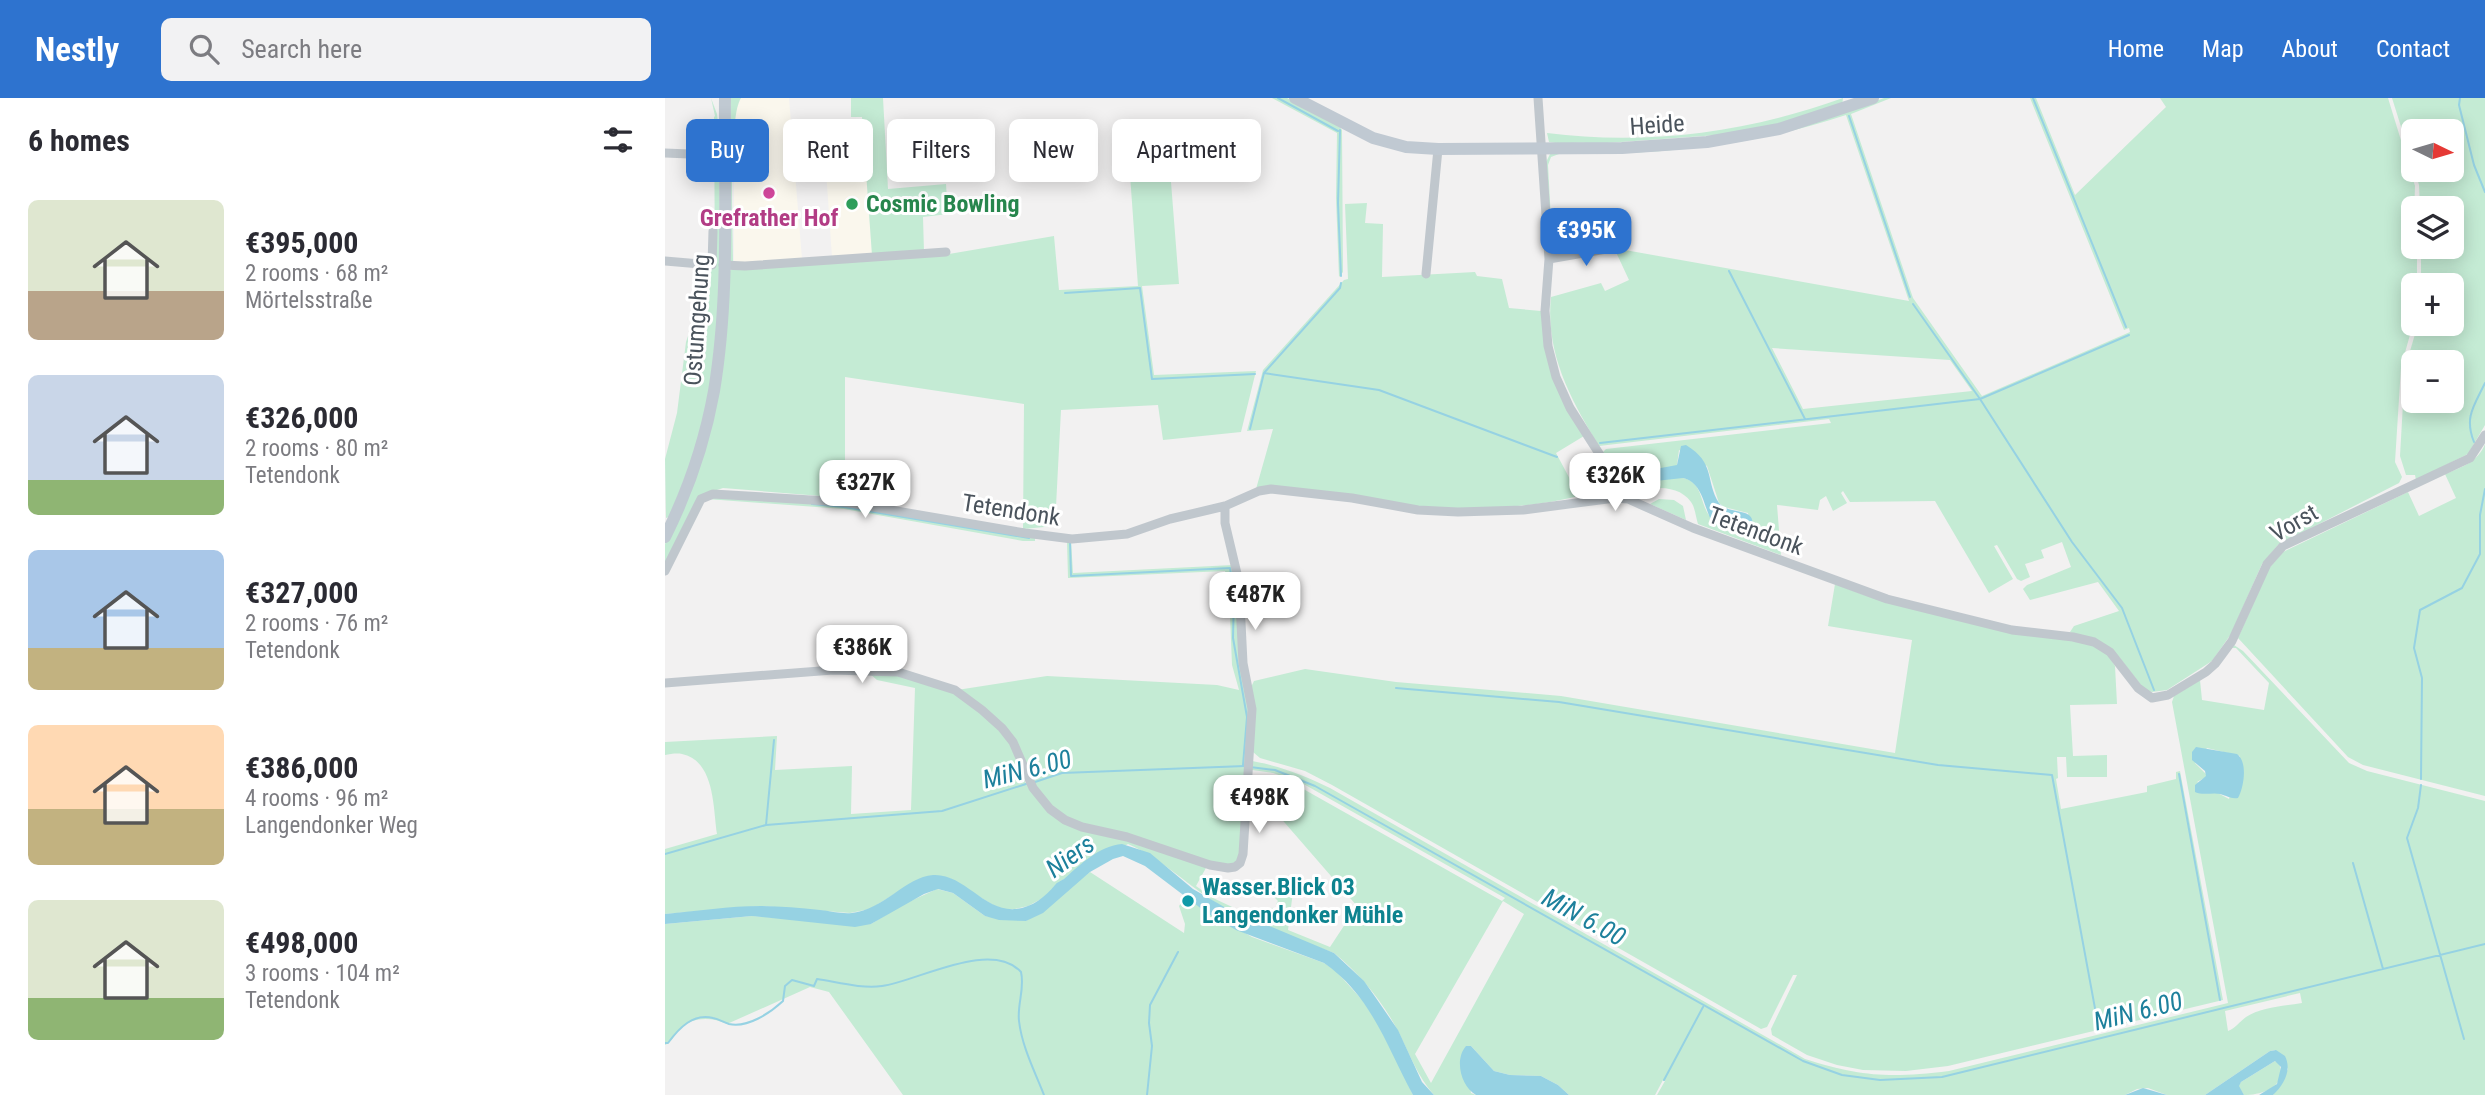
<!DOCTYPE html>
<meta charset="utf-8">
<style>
:root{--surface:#fff;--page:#f2f2f3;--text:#2b2b33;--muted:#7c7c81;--accent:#2e73cf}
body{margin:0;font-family:"Roboto Condensed",sans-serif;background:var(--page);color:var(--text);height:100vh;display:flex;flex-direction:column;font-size:26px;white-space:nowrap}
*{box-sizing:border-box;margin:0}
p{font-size:23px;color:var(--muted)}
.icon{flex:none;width:38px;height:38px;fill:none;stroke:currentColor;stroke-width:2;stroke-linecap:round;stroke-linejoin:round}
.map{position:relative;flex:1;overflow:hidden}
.sheet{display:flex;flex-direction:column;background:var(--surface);width:665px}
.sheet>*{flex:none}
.top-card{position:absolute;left:21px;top:21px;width:665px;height:63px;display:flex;gap:14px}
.needle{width:46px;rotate:95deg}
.fabs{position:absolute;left:1736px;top:21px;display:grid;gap:14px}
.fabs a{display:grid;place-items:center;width:63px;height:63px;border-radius:10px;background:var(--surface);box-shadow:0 4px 18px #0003;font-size:35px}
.price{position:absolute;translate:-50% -60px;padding:0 16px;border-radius:14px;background:#fff;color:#222;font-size:23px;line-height:46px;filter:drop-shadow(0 2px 4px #0008)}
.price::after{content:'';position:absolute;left:50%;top:42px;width:21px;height:16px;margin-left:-10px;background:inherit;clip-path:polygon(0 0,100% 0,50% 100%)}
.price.current{background:var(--accent);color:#fff}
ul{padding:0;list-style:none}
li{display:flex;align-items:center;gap:21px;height:175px;padding:0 28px}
li span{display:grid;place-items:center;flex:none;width:196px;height:140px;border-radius:10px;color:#555}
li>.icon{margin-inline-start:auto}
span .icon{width:84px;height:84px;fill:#fffc;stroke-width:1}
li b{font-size:30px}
h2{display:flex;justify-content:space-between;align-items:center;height:84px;padding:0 28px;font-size:30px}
.pill{padding:0 24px;border-radius:10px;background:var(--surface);box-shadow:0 4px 18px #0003;font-size:24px;line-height:63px}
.pill.current{background:var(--accent);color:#fff}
header{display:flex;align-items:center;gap:42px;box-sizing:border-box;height:98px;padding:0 35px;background:var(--accent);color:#fff}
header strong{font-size:33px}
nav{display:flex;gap:38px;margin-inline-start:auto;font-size:24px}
.search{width:490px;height:63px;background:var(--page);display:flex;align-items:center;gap:18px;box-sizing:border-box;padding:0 24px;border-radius:10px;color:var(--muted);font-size:26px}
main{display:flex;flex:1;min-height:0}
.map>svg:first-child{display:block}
.commercial{fill:#faf7ed}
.green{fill:#c4ebd4;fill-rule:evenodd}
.water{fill:#96d2e3}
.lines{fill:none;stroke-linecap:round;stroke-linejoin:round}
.stream{stroke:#96d2e3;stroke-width:2}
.street{stroke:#c0c7cd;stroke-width:9}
.secondary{stroke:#c0c9d2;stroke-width:12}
.hotel-dot{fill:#d1479c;stroke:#fff;stroke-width:2.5}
.leisure-dot{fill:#2e9e5b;stroke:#fff;stroke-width:2.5}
.culture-dot{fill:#0f9aa8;stroke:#fff;stroke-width:2.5}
.labels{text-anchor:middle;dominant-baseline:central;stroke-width:6;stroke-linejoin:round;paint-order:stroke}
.street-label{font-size:24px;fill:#4a535c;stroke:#fff}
.leisure-label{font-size:24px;font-weight:bold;fill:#27864d;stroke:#fff;text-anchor:start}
.hotel-label{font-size:24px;font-weight:bold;fill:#b23c85;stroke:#fff}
.culture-label{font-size:24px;font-weight:bold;fill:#0d838f;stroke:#fff;text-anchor:start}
.water-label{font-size:26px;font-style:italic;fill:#1d809c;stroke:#fff}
</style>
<header>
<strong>Nestly</strong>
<div class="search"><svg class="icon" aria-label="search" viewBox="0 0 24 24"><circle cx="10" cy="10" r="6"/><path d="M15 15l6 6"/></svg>Search here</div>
<nav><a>Home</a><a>Map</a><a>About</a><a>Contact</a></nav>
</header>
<main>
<section class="sheet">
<h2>6 homes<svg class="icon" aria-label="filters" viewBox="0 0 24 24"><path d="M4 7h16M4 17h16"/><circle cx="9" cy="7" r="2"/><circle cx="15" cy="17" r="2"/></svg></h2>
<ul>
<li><span style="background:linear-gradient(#dfe7d0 65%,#b9a48a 0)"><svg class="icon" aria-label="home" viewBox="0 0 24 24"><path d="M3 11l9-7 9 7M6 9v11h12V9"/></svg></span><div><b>€395,000</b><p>2 rooms · 68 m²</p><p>Mörtelsstraße</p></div></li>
<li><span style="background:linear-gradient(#c9d6e8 75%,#8fb573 0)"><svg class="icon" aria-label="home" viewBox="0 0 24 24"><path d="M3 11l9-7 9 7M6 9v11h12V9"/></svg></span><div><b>€326,000</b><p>2 rooms · 80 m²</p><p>Tetendonk</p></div></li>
<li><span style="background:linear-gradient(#a9c7e8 70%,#c2b280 0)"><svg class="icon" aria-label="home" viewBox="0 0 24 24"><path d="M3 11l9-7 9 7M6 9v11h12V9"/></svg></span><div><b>€327,000</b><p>2 rooms · 76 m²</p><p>Tetendonk</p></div></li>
<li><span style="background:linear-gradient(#ffd9b3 60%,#c2b280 0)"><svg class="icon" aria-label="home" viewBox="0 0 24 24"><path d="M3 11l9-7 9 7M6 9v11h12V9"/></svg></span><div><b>€386,000</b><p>4 rooms · 96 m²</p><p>Langendonker Weg</p></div></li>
<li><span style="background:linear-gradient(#dfe7d0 70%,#8fb573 0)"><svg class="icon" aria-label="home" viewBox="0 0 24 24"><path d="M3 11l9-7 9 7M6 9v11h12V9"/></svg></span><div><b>€498,000</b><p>3 rooms · 104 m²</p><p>Tetendonk</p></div></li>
</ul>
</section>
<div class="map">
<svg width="1820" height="997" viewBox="0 0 1820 997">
<rect width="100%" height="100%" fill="#f2f1f1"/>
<!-- commercial -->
<path class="commercial" d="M76 0H124L137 161 69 165V46L71 12Z
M200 55 207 156 167 159 160 58Z"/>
<!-- green -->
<path class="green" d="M46 0 52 16 54 34C54 119 59 208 46 291 39 336 21 378 4 419L1 420 0 361 12 315 21 244 46 170 50 169 49 19 50 18Z
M66 0H76C63 19 68 135 68 165L64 163Z
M186 0H218L223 91 281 86 283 116 258 119 259 154 207 157 197 19H186Z
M607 0H622L674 28 677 32 678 174 674 179 671 100 672 35Z
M1178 0 1177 8 1080 35 928 46C913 43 899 47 884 44L882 35C982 48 1084 34 1178 0Z
M1219 0H1226L1186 16 1248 200 1317 298 1465 234 1464 230 1459 232 1365 0H1371L1410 97 1501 9 1495 0H1723L1750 88 1748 149H1752V187H1748V226L1736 269 1730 364 1737 379 1734 385 1613 447 1597 466 1566 536 1547 563 1502 592 1487 594 1479 591 1454 559 1405 534 1409 528 1454 513 1433 484 1365 502 1358 491 1362 487 1406 469 1397 444 1376 452 1379 460 1360 466 1365 479 1356 483 1352 481 1332 447 1329 448 1348 481 1324 495 1270 403 1185 404 1178 393 1176 395 1182 405 1168 413 1161 398 1155 402 1153 412 1112 407 1116 457 1033 426C1031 420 1030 409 1026 404 1013 385 985 390 965 391L938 354 941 351 1166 325 1164 321 934 348C906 302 880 255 886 199L936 185 940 193 964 182 950 152H960L1244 203 1181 17C1080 50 999 56 894 56L886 59 883 67 888 158 886 156 880 66 885 56 998 52 1203 6ZM1107 250 1285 262 1307 293 1138 311ZM1014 352 1042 368 1054 405 1059 409 1083 415 1085 434 1080 435C1070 432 1056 430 1049 423 1034 411 1040 384 1018 380L1012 367Z
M1727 0H1820V327L1803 356 1751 382 1750 377H1741L1735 358 1740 270 1753 226H1787V187H1756V149H1787V110H1755L1754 87 1750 72H1787V33H1748V67ZM1748 264H1787V303H1748Z
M503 46 514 186 477 188 489 277 591 273 576 334 498 342 493 307 396 312 390 428 358 431 359 306 180 279V400L58 390 40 396 0 467V446L39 350 61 175 69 170 284 156 389 138 394 192 473 188 463 49Z
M702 105 700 125 718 126 717 179 810 174 812 178 837 181 844 210 876 213 880 248 919 338 891 355 914 398C808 424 697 402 591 391L608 331 582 333 598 272 679 182 683 181 680 106Z
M1820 346V698L1698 667 1683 659 1573 540 1604 470 1618 454 1743 394 1754 418 1791 400 1780 376C1797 369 1813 364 1820 346Z
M48 398 179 407 370 439V443H358L179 411 42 401Z
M994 401 1009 402 1018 408 1021 422 985 406Z
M402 443H406L408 475 568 467 584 603 575 761 569 766 556 767 410 723 390 712 370 688 349 643 292 592 382 578 552 587 574 592 567 567 564 492 560 473 403 480Z
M1170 486 1199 497 1422 544 1442 555 1450 568 1452 606 1405 607 1408 658 1442 657V679H1402L1401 659H1392L1393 680 1391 681 1396 711 1482 694V688L1511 681V674L1515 673 1558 902 1283 968 1241 973 1198 972 1172 967 1142 957 1107 937 1106 931 1132 877H1128L1102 929 1096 931 667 687 640 673 595 660 588 654 586 589 589 583 640 571 731 584 896 598 1230 655 1247 542 1163 528Z
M1569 547 1578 553 1684 665 1702 673 1820 703V997H1608L1623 971 1610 952 1605 953 1540 997H1502L1483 990 1472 991 1460 997H992L1000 983 998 982 990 997H904L893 987 876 978 845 977 829 973 806 948H801L806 995 811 997H769C753 979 745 957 734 935 719 905 695 876 669 855 632 840 592 828 558 809 525 790 498 761 463 746L396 783 380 799 363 808 350 811H338L328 807 284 780 254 781 205 811 185 815 97 808 0 816V751L52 736C48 710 50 663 17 656 12 655 5 656 0 657V644L112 638 110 672 187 668 186 716 246 712 250 590 212 582 202 573 228 575 292 596 316 614 346 645 360 684 388 717 542 768 531 788 548 800 597 823 607 810 609 812 613 808 611 806 613 803 609 799 625 782 629 786 623 832 665 849 692 808 586 686V681L591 677 608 679 633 688 837 803 840 800 635 684 608 675 587 672V663C615 668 639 677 665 690L1140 961C1196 979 1226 980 1284 973L1563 905 1507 604 1509 598 1535 582 1537 602 1599 612 1604 585 1571 550H1567ZM1542 650 1575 658 1564 701 1532 684 1541 679V676L1530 665ZM838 803 859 816 766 985 750 956ZM1635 895 1637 905C1619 908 1596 909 1581 919 1574 924 1571 930 1563 933L1560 913Z
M425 774 519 835 520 826 514 808 521 798 536 810 587 839 659 865 671 873 698 903 718 933 748 997H238L164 894 145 889 62 926C47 919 28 918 15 931 9 937 7 944 0 947V826L87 818 206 826 239 806 272 791 288 795 320 818 361 823Z
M1610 963 1614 965C1623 989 1597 997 1579 997L1573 988 1576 984Z"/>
<!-- water -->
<path class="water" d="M1021 347C1051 365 1040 383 1054 405 1063 418 1097 407 1085 434L1080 435 1046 422C1039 408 1037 384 1018 380L972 385 969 383 967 377 969 375 1012 367 1016 348Z
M1531 649 1572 656C1583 664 1579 689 1573 700 1565 701 1563 698 1555 696 1547 694 1539 698 1530 694V687L1541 678 1540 673 1527 662V654Z
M457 746 485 755 528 791 561 810 669 855 699 883 711 900 733 932 757 984 769 997H748C722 949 706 897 659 865L571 832 542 815 480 768 458 758 448 761 425 774 378 815 361 823 334 822 320 818 288 795 273 791 259 796 206 826 190 829 87 818 0 826V816C32 813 64 808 96 808 115 808 135 810 155 812 165 813 176 816 187 815 218 812 241 779 268 777 299 775 319 814 351 811 368 809 380 799 390 787 392 784 396 783 399 781 416 766 434 748 457 746Z
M801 948H806L829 973 845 977 876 978 893 987 904 997H811C796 988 789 962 801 948Z
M1611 952 1620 958C1627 972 1619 987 1608 997H1594L1612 986 1616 969 1610 963 1576 984 1574 988 1579 997H1540L1605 953Z
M1478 990 1502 997H1460Z"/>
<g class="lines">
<!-- stream -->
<path class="stream" d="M613 0 673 33
M1368 0 1461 229
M1795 0 1794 7 1809 67 1820 94
M1184 18 1245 199
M675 32 673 105 676 178
M1064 173 1140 321
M400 195 475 190 487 281 590 276
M1464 237 1315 301 1407 444 1457 510 1489 592
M599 275 714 292 892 359
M585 331 599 275 675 190 676 185
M1809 344C1799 319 1809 308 1820 285
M935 345 1315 301 1248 206
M147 406 179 409 364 440
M405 443 406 478 565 470 569 496 568 540 582 619 578 667
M731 590 894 604 1273 667 1387 677 1434 932
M585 669 610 672 650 688 1138 963 1177 977 1215 982 1277 979 1820 846
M1514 676 1555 902
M1756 681 1757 580 1749 550 1755 512 1797 490 1815 456V417L1820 391
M370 684 397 675 580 668
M1756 687 1753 710 1742 740 1799 941
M101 727 109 642
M0 756 101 727 277 713 361 686
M1688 765 1718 871
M0 945H3C14 930 28 915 48 920 54 921 58 924 64 926 83 930 105 915 118 903L120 888 127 882 149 888 152 881C172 884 197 891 217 888 253 883 326 841 356 874 360 891 352 906 354 923 357 949 370 974 379 997
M999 982 1038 909
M482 997 487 948 484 925 485 907 513 854"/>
<!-- street -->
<path class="street" d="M873 0 884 161 880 213 883 248 891 279 905 310 963 401
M0 55 48 57
M884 161 953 149
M0 163 47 167 48 133
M58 167 80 168 281 154
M761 176 773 51
M0 473 36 401 48 396 179 404 360 435 407 441 462 436 505 421 560 408 594 393 606 391 687 400 753 412 793 414 858 412 950 400 963 401 1028 430 1222 501 1347 532 1408 539 1429 544 1445 554 1473 590 1487 600 1503 597 1541 574 1550 566 1567 543 1602 466 1618 448 1805 360 1820 337
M0 585 168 572 233 574 290 592 317 612 337 630 348 644 368 690 385 711 400 722 417 729 462 739 545 767 563 770 570 769 575 765 578 756 587 611 578 565 574 484 560 425V408"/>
<!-- secondary -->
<path class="secondary" d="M630 0 708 40 741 49 773 51 957 50 1042 44 1114 31 1208 0
M0 439C23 393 40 343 49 293 65 197 59 97 60 0"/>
</g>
<!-- markers -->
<circle class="hotel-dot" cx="104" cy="95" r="7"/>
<circle class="leisure-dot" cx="187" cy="106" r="7"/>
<circle class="culture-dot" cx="523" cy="803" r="7"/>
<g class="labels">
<!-- street labels -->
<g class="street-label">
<text transform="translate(992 27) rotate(-4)">Heide</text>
<text transform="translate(32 222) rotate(-86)">Ostumgehung</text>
<text transform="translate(346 412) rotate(9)">Tetendonk</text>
<text transform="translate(1629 425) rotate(-30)">Vorst</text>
<text transform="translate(1091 433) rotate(20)">Tetendonk</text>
</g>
<!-- leisure labels -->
<g class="leisure-label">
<text x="201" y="106">Cosmic Bowling</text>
</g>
<!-- hotel labels -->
<g class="hotel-label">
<text x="104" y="120">Grefrather Hof</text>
</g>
<!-- culture labels -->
<g class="culture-label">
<text x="537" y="789">Wasser.Blick 03<tspan x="537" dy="28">Langendonker Mühle</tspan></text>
</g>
<!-- water labels -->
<g class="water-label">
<text transform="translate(362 671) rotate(-14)">MiN 6.00</text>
<text transform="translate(405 758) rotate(-36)">Niers</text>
<text transform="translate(919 819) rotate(29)">MiN 6.00</text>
<text transform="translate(1473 913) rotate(-14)">MiN 6.00</text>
</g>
</g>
</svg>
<div class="fabs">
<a><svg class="needle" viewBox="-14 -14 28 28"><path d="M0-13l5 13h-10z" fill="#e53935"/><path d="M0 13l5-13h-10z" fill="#7c7c81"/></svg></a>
<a><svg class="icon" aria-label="layers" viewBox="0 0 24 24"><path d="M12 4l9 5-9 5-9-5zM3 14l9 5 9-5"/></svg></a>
<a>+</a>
<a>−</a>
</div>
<b class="price current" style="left:921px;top:170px">€395K</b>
<b class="price" style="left:950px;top:415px">€326K</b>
<b class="price" style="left:200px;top:422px">€327K</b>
<b class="price" style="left:590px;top:534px">€487K</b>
<b class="price" style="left:197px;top:587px">€386K</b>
<b class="price" style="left:594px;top:737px">€498K</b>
<div class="top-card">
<a class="pill current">Buy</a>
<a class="pill">Rent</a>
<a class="pill">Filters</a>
<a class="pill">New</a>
<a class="pill">Apartment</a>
</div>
</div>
</main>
